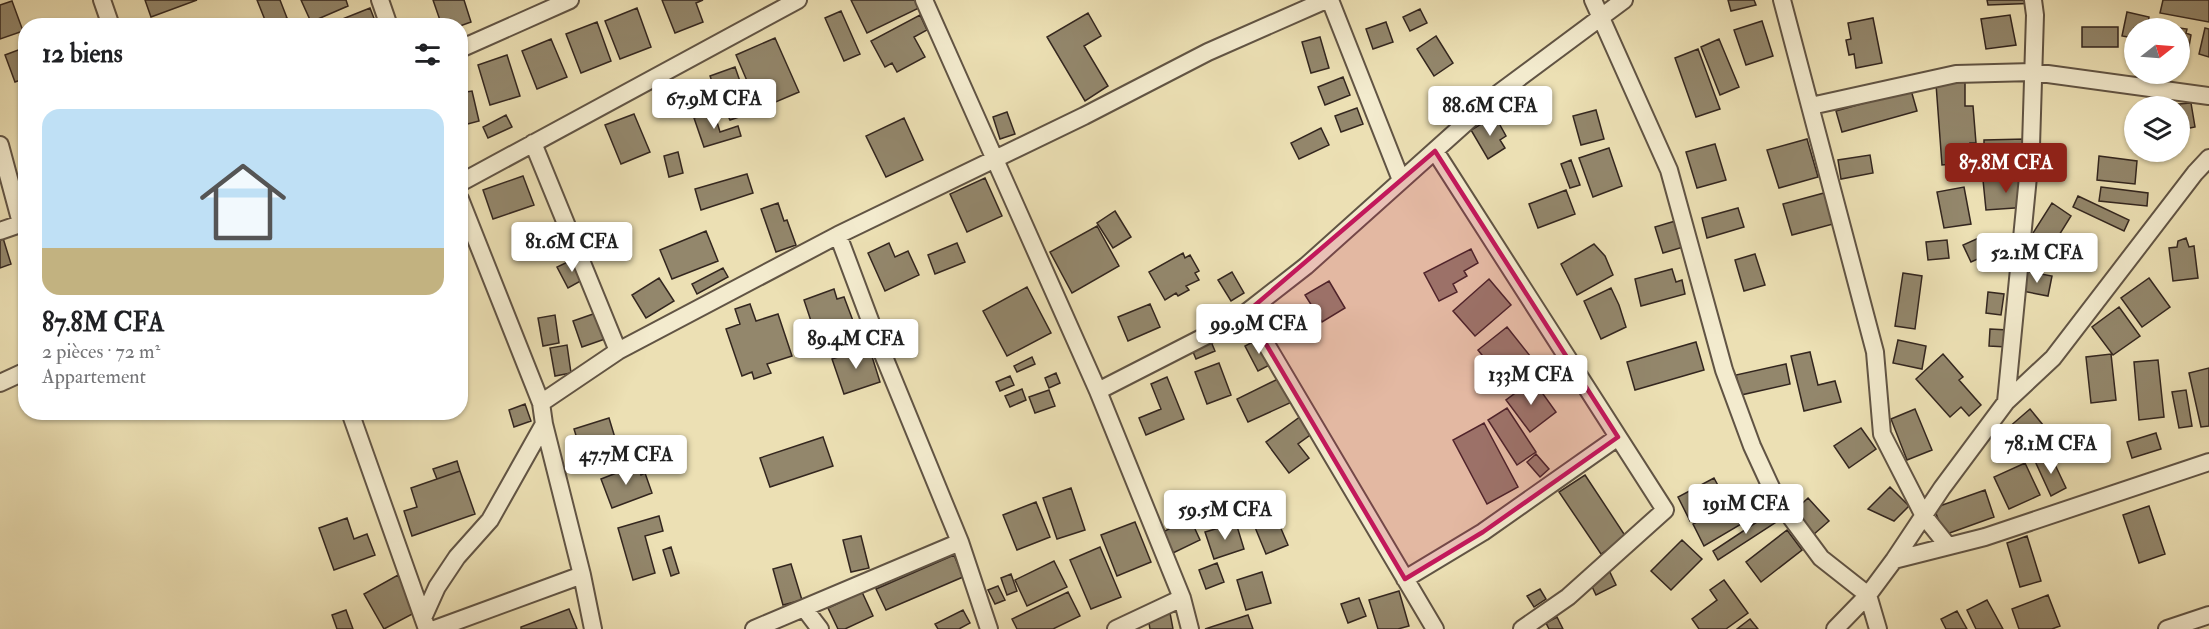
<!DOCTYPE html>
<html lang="fr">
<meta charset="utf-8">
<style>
:root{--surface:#fff;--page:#f6f6f6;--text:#202124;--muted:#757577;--line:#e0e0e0;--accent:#8f2418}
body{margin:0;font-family:"IM FELL Double Pica",serif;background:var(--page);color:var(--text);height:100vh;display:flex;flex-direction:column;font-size:22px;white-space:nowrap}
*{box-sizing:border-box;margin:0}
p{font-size:20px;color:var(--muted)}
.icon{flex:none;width:33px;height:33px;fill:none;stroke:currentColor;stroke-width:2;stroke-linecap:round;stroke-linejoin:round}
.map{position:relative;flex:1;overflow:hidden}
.side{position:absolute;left:18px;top:18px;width:450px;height:402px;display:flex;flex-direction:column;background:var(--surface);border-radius:24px;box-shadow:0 2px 4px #0004}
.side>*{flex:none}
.needle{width:39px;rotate:73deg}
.fabs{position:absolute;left:2124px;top:18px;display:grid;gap:12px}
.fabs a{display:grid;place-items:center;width:66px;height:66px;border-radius:50%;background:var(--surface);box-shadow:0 2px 4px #0004;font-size:30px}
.price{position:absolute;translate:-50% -51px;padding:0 14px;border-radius:6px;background:#fff;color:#222;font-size:20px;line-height:39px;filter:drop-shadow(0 2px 3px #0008)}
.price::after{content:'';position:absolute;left:50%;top:36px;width:18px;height:14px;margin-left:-9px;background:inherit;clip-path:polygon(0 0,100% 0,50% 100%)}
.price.active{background:var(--accent);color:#fff}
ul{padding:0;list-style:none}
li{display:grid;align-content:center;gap:12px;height:318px;padding:0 24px}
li+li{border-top:2px solid var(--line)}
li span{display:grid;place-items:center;height:186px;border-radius:18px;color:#555}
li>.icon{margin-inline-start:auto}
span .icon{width:108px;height:108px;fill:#fffc;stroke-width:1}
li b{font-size:26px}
h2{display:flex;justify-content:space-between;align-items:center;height:72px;padding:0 24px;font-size:26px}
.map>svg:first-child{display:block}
.building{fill:#93876c;stroke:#33261f;stroke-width:1.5}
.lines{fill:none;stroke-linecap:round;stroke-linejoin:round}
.minor-casing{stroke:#615444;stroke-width:20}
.minor{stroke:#f3ebce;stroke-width:16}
.marked{fill:#c2185b;fill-opacity:0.2;stroke:#c2185b;stroke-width:4.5;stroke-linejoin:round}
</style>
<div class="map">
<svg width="2209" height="629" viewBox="0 0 2209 629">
<rect width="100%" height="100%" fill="#ece0b4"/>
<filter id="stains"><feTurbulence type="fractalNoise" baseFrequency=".00333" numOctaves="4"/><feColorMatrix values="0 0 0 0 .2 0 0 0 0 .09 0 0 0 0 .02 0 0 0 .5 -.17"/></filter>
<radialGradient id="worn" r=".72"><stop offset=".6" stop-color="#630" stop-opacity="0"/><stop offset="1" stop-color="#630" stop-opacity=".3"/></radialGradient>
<!-- building -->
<path class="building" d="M145 0H197L151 17Z
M257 0H280L287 18 267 25Z
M301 0H346L348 6 311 22Z
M433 0H464L471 22 460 26H442Z
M662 0H703L696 3 703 22 675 33Z
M851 0H917L921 7 867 33Z
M1728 0H1754L1756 5 1731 11Z
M1987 0H2039V3L1988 5Z
M2163 0H2209V22L2160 13Z
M12 1 23 31 0 39V5Z
M370 8 377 26H325Z
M637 8 651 47 620 59 605 21Z
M1420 9 1427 23 1410 31 1403 17Z
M841 11 860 54 844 61 825 18Z
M2127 12 2149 17 2147 28H2134V38L2122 36Z
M1088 13 1101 36 1084 46 1108 86 1085 101 1047 37Z
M920 15 927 30 914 37 925 57 897 72 892 63 885 67 871 41Z
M2010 15 2016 45 1986 49 1981 19Z
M287 18 290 26H266L267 25Z
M1873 18 1882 63 1856 68 1854 54 1849 55 1846 40 1851 39 1848 23Z
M1762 21 1773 56 1746 65 1734 30Z
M597 22 611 61 581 73 566 34Z
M1386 22 1393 42 1373 49 1366 29Z
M2082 27H2118V47H2082Z
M2173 27 2187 29 2186 33 2191 35 2187 58H2180V28Z
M2205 28 2209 29V57L2199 54Z
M1436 36 1453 63 1434 76 1417 49Z
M1320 37 1329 68 1311 73 1302 42Z
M775 38 799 92 759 109 736 55Z
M551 39 567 77 537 89 522 51Z
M1719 39 1739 87 1720 95 1701 47Z
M26 47V78L15 82 5 55Z
M1698 49 1720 109 1696 117 1675 58Z
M507 55 520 96 490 105 478 65Z
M735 67 751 113 730 120 728 116 725 117 710 76Z
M1343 77 1350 95 1325 105 1318 87Z
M1965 79V106H1973L1976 143H1970L1972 162 1942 165 1936 84Z
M1911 90 1917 111 1842 132 1836 111Z
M472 91 479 121 460 126V93Z
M2191 103 2195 127 2180 130V106L2165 105Z
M1357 108 1363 124 1341 132 1335 116Z
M1596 110 1604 139 1581 145 1573 116Z
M714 112 720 132 738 126 741 136 704 147 694 118Z
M1007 112 1015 134 1000 139 993 117Z
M634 114 650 152 621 164 605 125Z
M506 115 512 127 488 138 483 127Z
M1495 116 1506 136 1500 140 1505 148 1488 159 1471 130Z
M904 118 923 160 886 177 866 136Z
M1321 128 1329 145 1299 159 1291 143Z
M1807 139 1818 177 1779 188 1767 150Z
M2026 139 2028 160 1984 163V140Z
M1715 144 1726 180 1697 188 1686 152Z
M1609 148 1622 186 1593 197 1579 158Z
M678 152 683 173 669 177 664 156Z
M1870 155 1873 173 1841 179 1838 160Z
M2099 156 2137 161 2135 184 2097 180Z
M1571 160 1580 185 1570 188 1561 164Z
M747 174 753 193 701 210 695 189Z
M523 176 534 205 493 219 483 190Z
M2025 177 2029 207 1986 210 1983 180Z
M985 178 1002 216 967 232 950 194Z
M1964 187 1971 224 1944 228 1937 192Z
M2101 187 2148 193 2147 206 2099 201Z
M1566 190 1575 214 1538 228 1529 204Z
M1824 193 1833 224 1792 235 1783 204Z
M2078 196 2129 220 2124 231 2073 207Z
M778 203 784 221 787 220 796 245 776 252 761 209Z
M2052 203 2071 216 2053 245 2033 233Z
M1738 208 1744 227 1707 238 1702 218Z
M1115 211 1131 237 1113 248 1097 223Z
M1682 219 1690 245 1663 253 1655 227Z
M1097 226 1119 266 1072 293 1050 252Z
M706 231 718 261 672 279 660 250Z
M1981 237 1989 254 1971 262 1963 245Z
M3 238 11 264 0 268V239Z
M2186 238 2189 247 2194 246 2198 278 2173 281 2169 248 2177 247 2178 241Z
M1947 240 1949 258 1928 260 1926 242Z
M889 243 895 257 908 251 919 275 885 291 868 253Z
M957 243 965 262 935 274 928 255Z
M1594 244 1605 256 1613 275 1577 295 1561 264Z
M1471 249 1478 263 1464 271 1467 276 1453 284 1457 292 1439 301 1424 273Z
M1183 253 1185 258 1190 255 1199 271 1195 273 1199 280 1186 286 1189 290 1178 296 1176 293 1165 300 1149 272Z
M1755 254 1765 285 1744 291 1735 260Z
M576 258 586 278 568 288 557 267Z
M723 268 728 277 697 294 692 284Z
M1672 269 1676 282 1682 280 1685 294 1641 306 1635 279Z
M2026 271 2052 276 2048 296 2022 291Z
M1232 272 1244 293 1231 301 1218 280Z
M1903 273 1922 276 1915 329 1895 326Z
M659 278 674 301 646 318 632 295Z
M2149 278 2170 307 2142 327 2121 298Z
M1489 279 1511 305 1475 336 1453 311Z
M1329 281 1345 308 1322 322 1305 295Z
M1027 287 1051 333 1007 356 983 311Z
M1611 288 1619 305 1626 327 1601 339 1584 301Z
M834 289 837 299 844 297 858 334 827 345 819 321 812 324 804 300Z
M1988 292 2004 294 2001 315 1986 313Z
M750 304 756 321 778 314 792 356 767 364 771 373 754 379 752 372 742 376 726 329 740 324 735 309Z
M1150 304 1160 327 1128 341 1118 317Z
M2119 307 2140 336 2113 355 2092 327Z
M596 313 605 339 582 347 573 321Z
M555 315 559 343 543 346 538 318Z
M1507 327 1538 366 1509 389 1478 350Z
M1990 329 2008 330 2007 347 1989 346Z
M1207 332 1215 351 1196 359 1188 340Z
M1260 338 1273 363 1258 371 1245 346Z
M1898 340 1926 346 1922 369 1893 363Z
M1696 342 1704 370 1635 390 1627 362Z
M567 345 571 373 555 376 550 348Z
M869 347 880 382 844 394 832 359Z
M1810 352 1818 385 1835 381 1841 402 1804 411 1791 356Z
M1943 354 1963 377 1959 380 1981 405 1969 416 1961 407 1950 417 1916 379Z
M2111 354 2116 400 2091 403 2086 357Z
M1032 357 1035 364 1017 372 1014 366Z
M2158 360 2164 417 2139 420 2134 362Z
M1219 363 1231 395 1207 404 1195 372Z
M1786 364 1790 384 1741 395 1736 375Z
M2209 368V426L2201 427 2189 373Z
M1056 373 1060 383 1049 388 1045 378Z
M1010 376 1014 385 1000 391 996 382Z
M1167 377 1184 419 1146 435 1139 418 1161 409 1151 384Z
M1280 378 1292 402 1248 422 1237 399Z
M1533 380 1556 412 1530 432 1506 400Z
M1022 389 1026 400 1010 407 1005 396Z
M1049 390 1055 406 1035 413 1029 397Z
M2186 390 2192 426 2179 428 2172 392Z
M525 404 531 421 514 427 509 410Z
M1507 408 1536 452 1517 465 1488 420Z
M1915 409 1932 450 1907 460 1891 419Z
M2030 409 2043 425 2021 443 2008 428Z
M1305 413 1317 430 1298 444 1309 458 1289 473 1266 442Z
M609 418 619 451 584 462 574 429Z
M1484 423 1518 487 1487 504 1453 440Z
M1861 428 1876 449 1849 468 1834 446Z
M2156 433 2161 449 2132 458 2127 442Z
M823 437 833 466 770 487 760 458Z
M1536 454 1549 469 1540 477 1527 462Z
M2050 454 2066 488 2051 496 2035 461Z
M457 461 460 471 437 479 433 469Z
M2025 463 2040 495 2009 509 1994 477Z
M637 465 641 475 645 473 652 493 612 508 601 479Z
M460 471 475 514 412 536 404 511 417 507 411 488Z
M1585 475 1626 537 1601 554 1559 492Z
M1714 478 1727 502 1690 521 1678 497Z
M1890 487 1909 506 1894 521 1868 509Z
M1071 488 1085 530 1057 539 1043 498Z
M1756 490 1770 507 1704 546 1693 524Z
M1985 490 1994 517 1944 535 1934 508Z
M1808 498 1829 521 1813 535 1793 512Z
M1036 502 1050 537 1017 550 1003 515Z
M2149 506 2165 554 2139 563 2123 515Z
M1274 512 1288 545 1266 554 1252 520Z
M1772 512 1781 519 1718 560 1713 551Z
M659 516 663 531 645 536 655 573 633 580 618 528Z
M347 518 354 539 367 534 375 555 334 570 319 528Z
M1190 518 1200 540 1173 553 1163 532Z
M1135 522 1151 562 1117 576 1101 535Z
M1236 523 1244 549 1214 559 1205 532Z
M1787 530 1802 550 1761 582 1746 562Z
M861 536 869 568 851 572 843 540Z
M2027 536 2041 581 2020 587 2007 543Z
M1682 540 1702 559 1671 590 1651 571Z
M671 547 679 573 671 576 663 550Z
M1100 547 1121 597 1091 609 1070 560Z
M954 555 963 577 886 610 876 589Z
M1054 561 1067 587 1027 606 1015 580Z
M1217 563 1224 582 1206 589 1199 570Z
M791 564 802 600 783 605 773 569Z
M1607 566 1616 585 1596 595 1587 576Z
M1262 572 1271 603 1246 610 1237 580Z
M1011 574 1017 591 1007 595 1001 578Z
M398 575 418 611 384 629 364 594Z
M1724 580 1748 613 1726 629H1699L1692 619 1717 600 1710 590Z
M998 586 1005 600 995 604 988 590Z
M1540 589 1546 599 1534 607 1527 596Z
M1399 591 1409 626 1398 629H1378L1369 600Z
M862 592 873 616 845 629H838L828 608Z
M1068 592 1080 616 1053 629H1017L1012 619Z
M2048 595 2060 626 2052 629H2019L2012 609Z
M1359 598 1366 616 1348 623 1341 604Z
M1987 600 2003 629H1976L1967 610Z
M569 609 577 629H521V627Z
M346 610 353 629H337L332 615Z
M963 610 970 623 959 629H938L935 624Z
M1957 611 1967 629H1946L1941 619Z
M1170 613 1173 629H1150L1148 617Z
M1248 615 1253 629H1205Z
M1557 617 1563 629H1549L1546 623Z
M1750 619 1758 629H1737Z"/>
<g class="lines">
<!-- minor casing -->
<g class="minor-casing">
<path id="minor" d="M102 0 111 26
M380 0 389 26
M924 0 1098 391 1182 598 1190 629
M1330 0 1401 180
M1593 0 1669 170 1724 370 1752 446 1775 496 1821 558 1868 595 1878 629
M1782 0 1875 352 1882 434 1924 516 1948 546
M460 49 570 0
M1811 106 1956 74 2033 72 2209 96
M533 143 618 351
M0 145 21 223
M1435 151 1665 510 1568 597 1522 629
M460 183 798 0
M460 199 541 403
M0 231 26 222
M838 235 880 347 960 542 989 629
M1247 312 1435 629
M0 383 26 371
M1098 391 1229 324 1247 312 1306 266 1499 93 1624 0
M2006 402 2031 146 2035 15 2033 0
M350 412 427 629
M1894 560 1985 537 2209 462
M1405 579 1483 532 1618 437
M804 608 820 629
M423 618 437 587 457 557 490 520 544 424
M435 629 582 575
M593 629 582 575 544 424 541 403 618 351 838 235 1084 116 1208 52 1326 0
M754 629 960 542
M1116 629 1182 598
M1835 629 1868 595 1894 560 1942 488 2006 402 2053 358 2195 173 2209 158
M2167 629 2209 615"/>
</g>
<!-- minor -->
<use href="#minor" class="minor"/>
</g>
<!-- marked area -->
<path class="marked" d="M1435 151 1618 437 1483 532 1405 579 1247 312Z"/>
<rect width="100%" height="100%" filter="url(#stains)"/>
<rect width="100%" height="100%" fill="url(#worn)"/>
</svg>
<div class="fabs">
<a><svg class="needle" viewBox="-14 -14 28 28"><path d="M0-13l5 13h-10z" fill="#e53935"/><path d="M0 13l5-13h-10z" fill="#757577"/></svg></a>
<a><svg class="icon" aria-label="layers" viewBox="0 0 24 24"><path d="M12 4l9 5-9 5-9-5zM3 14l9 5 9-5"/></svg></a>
</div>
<b class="price" style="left:714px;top:130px">67.9M CFA</b>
<b class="price" style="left:1490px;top:137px">88.6M CFA</b>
<b class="price active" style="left:2006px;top:194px">87.8M CFA</b>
<b class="price" style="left:572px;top:273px">81.6M CFA</b>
<b class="price" style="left:2037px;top:284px">52.1M CFA</b>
<b class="price" style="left:1259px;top:355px">99.9M CFA</b>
<b class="price" style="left:856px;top:370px">89.4M CFA</b>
<b class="price" style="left:1531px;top:406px">133M CFA</b>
<b class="price" style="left:2051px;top:475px">78.1M CFA</b>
<b class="price" style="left:626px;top:486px">47.7M CFA</b>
<b class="price" style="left:1746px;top:535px">191M CFA</b>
<b class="price" style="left:1225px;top:541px">59.5M CFA</b>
<section class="side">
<h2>12 biens<svg class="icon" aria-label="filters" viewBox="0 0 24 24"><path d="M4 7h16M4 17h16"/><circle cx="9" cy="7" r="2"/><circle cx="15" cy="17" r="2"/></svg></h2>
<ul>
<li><span style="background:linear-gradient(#bfe0f5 75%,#c2b280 0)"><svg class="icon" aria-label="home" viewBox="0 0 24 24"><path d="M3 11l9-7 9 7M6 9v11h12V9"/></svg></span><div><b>87.8M CFA</b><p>2 pièces · 72 m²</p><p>Appartement</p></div></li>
</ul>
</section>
</div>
